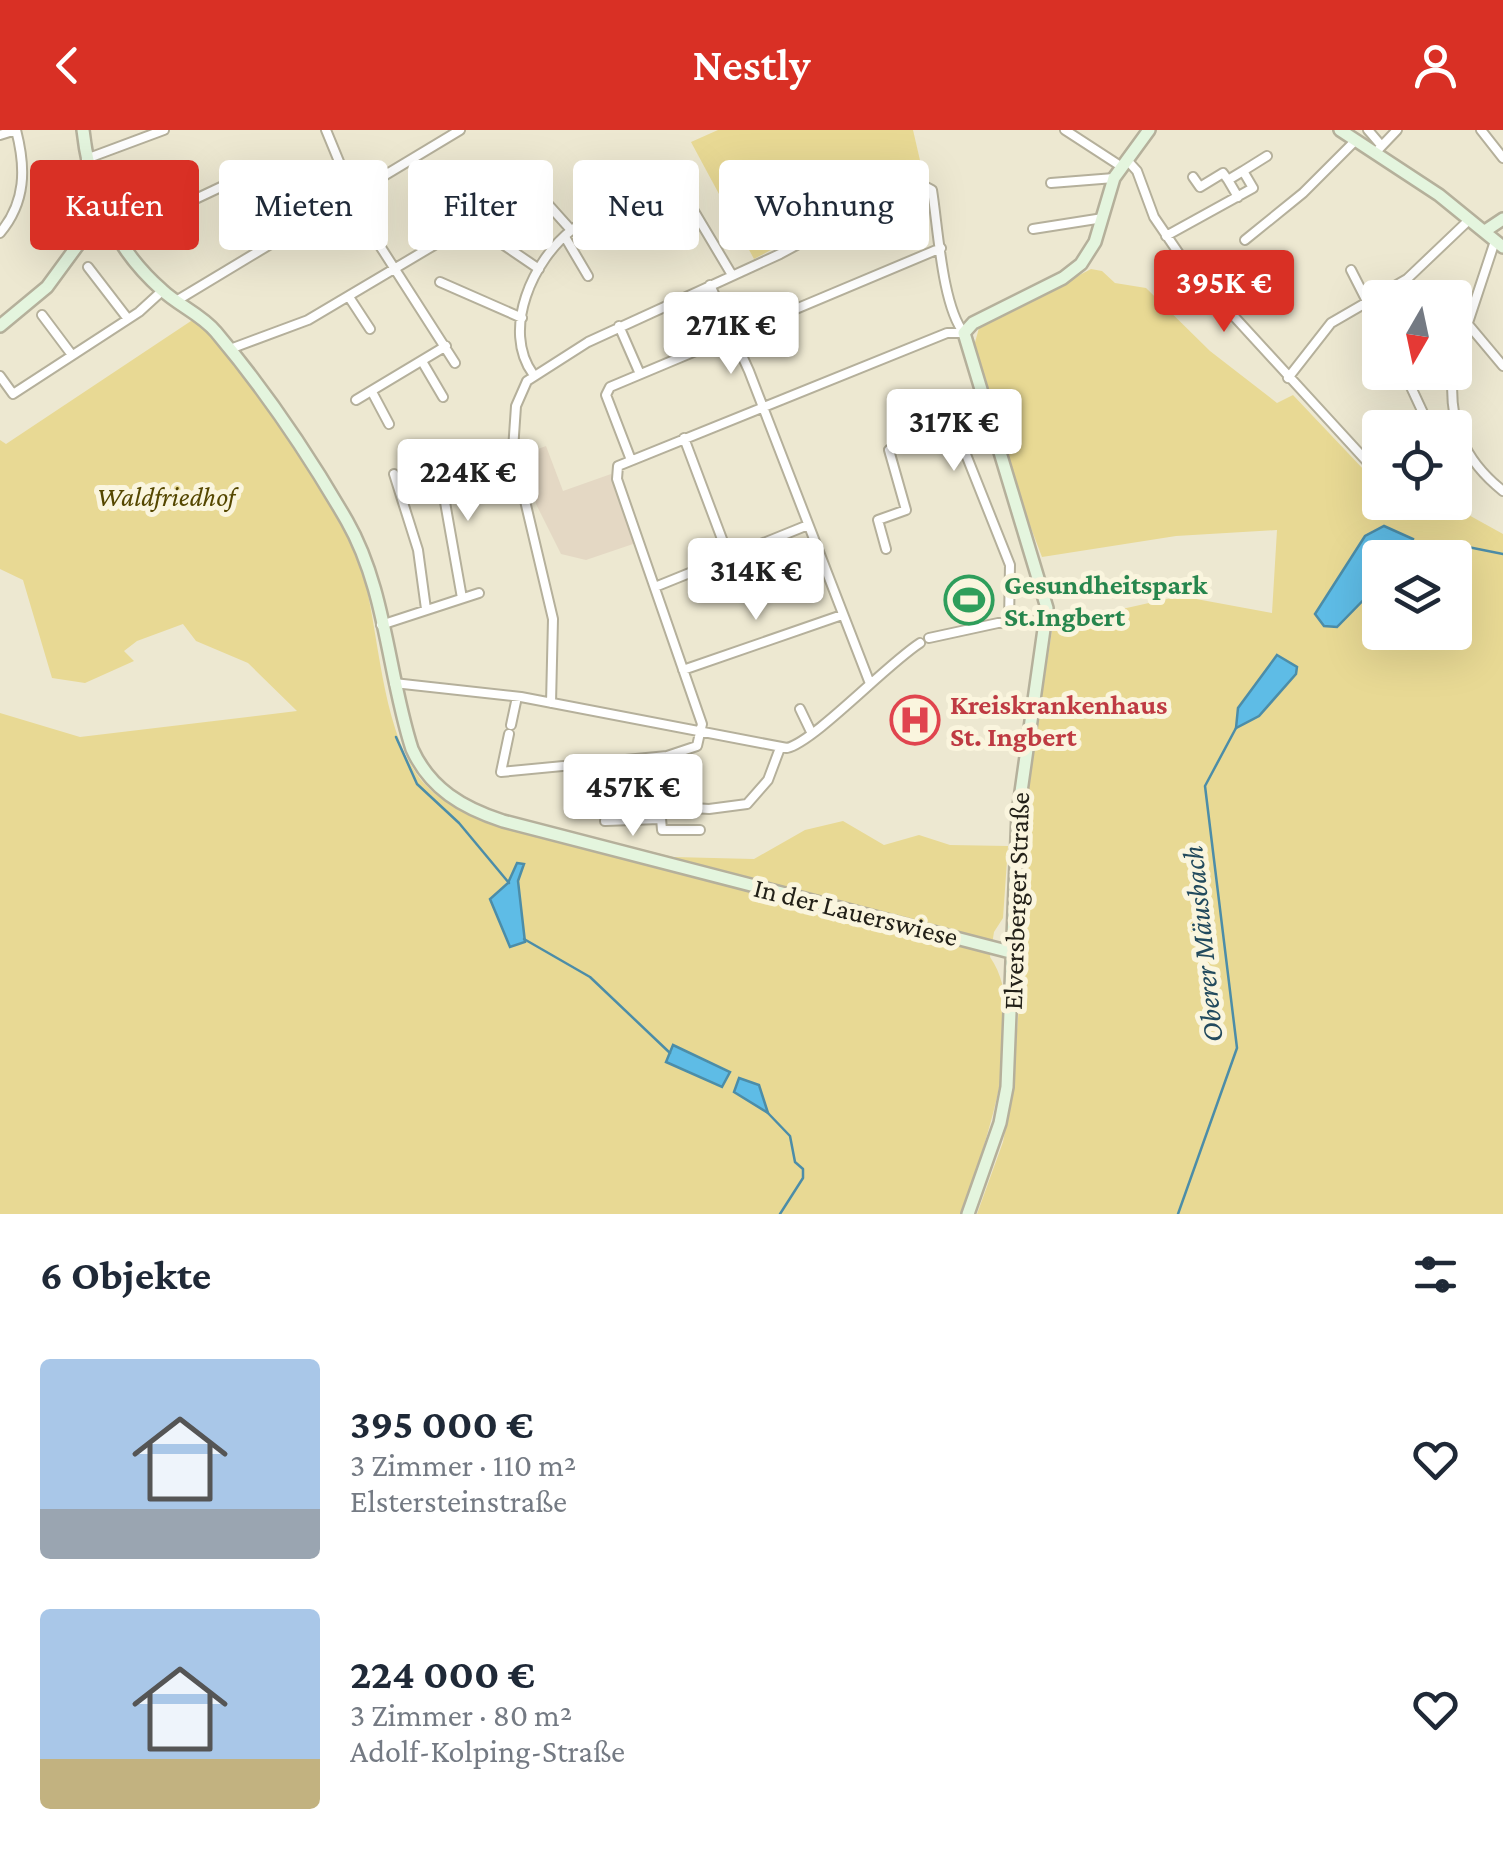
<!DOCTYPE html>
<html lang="de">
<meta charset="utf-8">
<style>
:root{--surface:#fff;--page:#f6f6f7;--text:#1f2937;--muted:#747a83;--accent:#d93025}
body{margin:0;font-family:"Crimson Pro",serif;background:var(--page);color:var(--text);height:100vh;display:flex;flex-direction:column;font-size:38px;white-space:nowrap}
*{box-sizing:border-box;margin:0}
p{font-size:32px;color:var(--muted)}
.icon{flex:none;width:55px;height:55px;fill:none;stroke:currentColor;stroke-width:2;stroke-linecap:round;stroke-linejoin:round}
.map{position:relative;height:1084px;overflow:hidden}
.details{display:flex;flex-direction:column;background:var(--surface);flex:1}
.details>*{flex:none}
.hud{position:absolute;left:30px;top:30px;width:1000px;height:90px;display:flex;gap:20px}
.needle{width:65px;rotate:189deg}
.controls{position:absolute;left:1362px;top:150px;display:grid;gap:20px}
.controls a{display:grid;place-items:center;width:110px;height:110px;border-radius:10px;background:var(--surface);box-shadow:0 10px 40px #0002;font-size:50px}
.price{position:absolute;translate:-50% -85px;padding:0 22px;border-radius:10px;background:#fff;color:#222;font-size:32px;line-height:65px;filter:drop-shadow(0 2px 5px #0008)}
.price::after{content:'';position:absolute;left:50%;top:60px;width:30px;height:22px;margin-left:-15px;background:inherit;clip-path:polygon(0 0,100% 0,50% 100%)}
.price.current{background:var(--accent);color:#fff}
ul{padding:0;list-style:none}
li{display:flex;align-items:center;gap:30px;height:250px;padding:0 40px}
li span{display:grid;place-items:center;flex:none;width:280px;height:200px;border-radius:10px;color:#555}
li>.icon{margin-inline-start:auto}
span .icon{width:120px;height:120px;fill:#fffc;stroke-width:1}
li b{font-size:42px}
h2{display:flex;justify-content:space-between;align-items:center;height:120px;padding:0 40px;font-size:42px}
.pill{padding:0 35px;border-radius:10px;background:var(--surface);box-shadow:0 10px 40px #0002;font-size:35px;line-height:90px}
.pill.current{background:var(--accent);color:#fff}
header{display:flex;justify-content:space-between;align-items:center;height:130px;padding:0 40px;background:var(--accent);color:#fff;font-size:45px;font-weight:600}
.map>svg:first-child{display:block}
.education{fill:#e4d8c4}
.green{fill:#e8d994;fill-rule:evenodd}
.water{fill:#5ebce6;stroke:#4c8da8;stroke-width:2.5}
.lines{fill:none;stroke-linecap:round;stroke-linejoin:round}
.stream{stroke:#4c8da8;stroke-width:2.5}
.street-casing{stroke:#b5b09b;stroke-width:12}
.secondary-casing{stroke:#b5b09b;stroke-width:16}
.street{stroke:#fff;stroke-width:8}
.secondary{stroke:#e4f5de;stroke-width:11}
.labels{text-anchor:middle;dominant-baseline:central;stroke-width:10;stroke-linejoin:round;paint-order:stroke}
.park-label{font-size:28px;font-style:italic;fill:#554700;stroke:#faf5de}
.leisure-label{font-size:28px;font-weight:bold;fill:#27864d;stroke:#faf5de;text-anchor:start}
.health-label{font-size:28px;font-weight:bold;fill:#be3a42;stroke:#faf5de;text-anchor:start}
.street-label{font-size:28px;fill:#222018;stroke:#faf5de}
.water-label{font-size:30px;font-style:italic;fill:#224a5d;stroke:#faf5de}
</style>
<header><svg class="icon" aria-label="back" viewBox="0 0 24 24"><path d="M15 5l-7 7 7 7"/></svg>Nestly<svg class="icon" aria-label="person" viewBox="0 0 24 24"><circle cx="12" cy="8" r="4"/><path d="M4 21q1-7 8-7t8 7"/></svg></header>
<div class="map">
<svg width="1503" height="1084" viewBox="0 0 1503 1084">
<rect width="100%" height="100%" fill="#ede8d1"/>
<!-- education -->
<path class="education" d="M546 316 563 361 611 344 636 413 586 430 561 424 536 374 527 323Z"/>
<!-- green -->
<path class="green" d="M718 0H913L922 39 754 129 691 12Z
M1091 139 1102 141 1115 153 1146 158 1210 221 1277 273 1293 265 1365 341 1380 340V372L1447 373 1503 404V1084H977L1003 1012 1011 971 1023 830 1026 665 1054 488 1091 486 1180 466 1272 483 1277 400 1176 406 1042 427 1020 369 974 216 979 198ZM1373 400 1409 424 1406 427 1455 428V502H1380V453L1337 497 1315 483ZM1276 525 1296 544 1238 578Z
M194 189C232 218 343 387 360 434 383 502 378 634 446 671L458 667 493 682 673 727 754 729 805 700 843 691 884 715 919 705 950 715 1008 716 1003 788 994 802 990 827C1032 886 984 1022 960 1084H0V583L80 607 297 581 248 533 196 511 183 494 137 511 124 521 134 531 85 553 52 548 23 450 0 439V310L6 314ZM523 735 518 750 525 811 511 817 491 769Z"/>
<!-- water -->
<path class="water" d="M1384 396 1413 409 1409 424 1380 428V453L1337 497 1324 496 1315 484 1365 406Z
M1277 525 1297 537 1296 544 1259 586 1236 598 1238 578Z
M517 733 524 734 518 751 525 812 510 817 490 769 508 753Z
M673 915 730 942 722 957 666 932Z
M739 948 759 955 768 983 734 962Z"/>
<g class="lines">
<!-- stream -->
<path class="stream" d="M1443 412 1503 424
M396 607 417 654 459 693 509 753
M524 809 590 847 670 923
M766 981 790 1006 795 1032 803 1039V1048L780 1084
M1178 1084 1237 918 1205 656 1236 598"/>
<!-- street casing -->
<g class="street-casing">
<path id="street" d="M326 0 352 63
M1065 0 1122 37
M1368 0 1380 14
M1481 0 1503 28
M0 5 16 0
M1375 23 1397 0
M86 29 164 0
M1127 30 1137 41 1154 87 1186 134 1372 337
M1193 47 1200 57 1223 43 1228 50
M1051 53 1114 48
M537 62 571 100
M348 66 455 233
M1238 67 1228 50 1243 41
M619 72 642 111
M1033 99 1103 88
M0 103C26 72 26 38 16 0
M117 106 223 56
M1166 106 1253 58 1243 41 1267 26
M492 107 539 139
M565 107 588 146
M1245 110 1303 63 1356 10
M88 137 128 189
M1351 140 1380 197
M440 152 522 188
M710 155 749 241 869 551
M349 167 370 199
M176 171 460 0
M42 185 72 225
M1467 193 1503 236
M619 196 640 244
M230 219 308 190 463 98
M1455 232 1495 111
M423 233 443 267
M1404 242 1424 285
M1453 242C1448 293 1464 330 1503 361
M533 244C501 200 533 129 573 99 588 88 605 80 620 71 636 62 651 49 670 50L682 61 732 145
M0 246 13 264 139 182 162 161
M1288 248 1331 193 1407 149 1470 89
M372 262 389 294
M356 270 446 216
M684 308 728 425
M437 327 462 468
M631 330 606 265 610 257 941 118
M394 344 418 420 426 479
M886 419 878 390 906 380 889 320 896 314 949 306 963 317 1010 435 1009 492
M655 457 808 395
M381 495 479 463
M929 508 998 493 1046 491
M683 540 842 485
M394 553 521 567 787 618C814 612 887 534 920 513
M551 573 553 489 513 320 516 276 527 251 588 212 780 124 915 51 932 60C938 97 942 176 964 203
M800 579 812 604
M511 595 517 567
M509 604 501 642 667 626 697 616 702 594 617 349 618 336 947 203H964
M605 691 659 689
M700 700H662L660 676 709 679 747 674 768 650 780 618"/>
</g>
<!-- secondary casing -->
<g class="secondary-casing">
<path id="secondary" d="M83 0C90 63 113 117 162 160 179 176 201 184 216 202 264 259 310 327 347 391 386 459 388 545 412 619 430 659 463 678 503 691L1014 823
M1340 0 1439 65 1503 117
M1485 101 1503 89
M0 196 47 157 102 82
M968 1084 1000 993 1007 957 1018 683 1047 478 964 203 973 193 1063 148 1081 134 1095 112 1114 48 1149 0"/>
</g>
<!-- street -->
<use href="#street" class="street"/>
<!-- secondary -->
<use href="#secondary" class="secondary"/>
</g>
<!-- icons -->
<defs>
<g id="stadium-ring" transform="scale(2.5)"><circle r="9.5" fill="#faf5de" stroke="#2e9e5b" stroke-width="1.5"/><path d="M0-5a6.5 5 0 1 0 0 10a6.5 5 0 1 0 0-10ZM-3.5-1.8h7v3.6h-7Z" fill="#2e9e5b"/></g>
<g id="hospital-ring" transform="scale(2.5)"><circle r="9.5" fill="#faf5de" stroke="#e0444e" stroke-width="1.5"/><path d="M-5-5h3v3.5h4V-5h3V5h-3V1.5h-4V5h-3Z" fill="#e0444e"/></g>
</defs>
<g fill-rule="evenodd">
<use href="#stadium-ring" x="969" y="470"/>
<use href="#hospital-ring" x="915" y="590"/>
</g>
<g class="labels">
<!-- park labels -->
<g class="park-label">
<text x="166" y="366">Waldfriedhof</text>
</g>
<!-- leisure labels -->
<g class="leisure-label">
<text x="1004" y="454">Gesundheitspark<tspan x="1004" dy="32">St.Ingbert</tspan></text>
</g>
<!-- health labels -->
<g class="health-label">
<text x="950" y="574">Kreiskrankenhaus<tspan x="950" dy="32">St. Ingbert</tspan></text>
</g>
<!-- street labels -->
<g class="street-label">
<text transform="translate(1016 771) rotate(-88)">Elversberger Straße</text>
<text transform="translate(856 782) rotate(14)">In der Lauerswiese</text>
</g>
<!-- water labels -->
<g class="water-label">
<text transform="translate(1202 814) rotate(-96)">Oberer Mäusbach</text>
</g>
</g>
</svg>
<div class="controls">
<a><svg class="needle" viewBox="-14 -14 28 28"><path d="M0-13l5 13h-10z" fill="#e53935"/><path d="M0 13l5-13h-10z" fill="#747a83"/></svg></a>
<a><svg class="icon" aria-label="locate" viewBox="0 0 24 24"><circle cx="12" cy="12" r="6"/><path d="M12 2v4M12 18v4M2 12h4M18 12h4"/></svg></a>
<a><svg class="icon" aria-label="layers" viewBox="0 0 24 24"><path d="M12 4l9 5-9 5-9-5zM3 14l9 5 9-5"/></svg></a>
</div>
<b class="price current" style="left:1224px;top:205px">395K €</b>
<b class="price" style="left:731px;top:247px">271K €</b>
<b class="price" style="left:954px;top:344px">317K €</b>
<b class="price" style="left:468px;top:394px">224K €</b>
<b class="price" style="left:756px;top:493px">314K €</b>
<b class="price" style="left:633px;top:709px">457K €</b>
<div class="hud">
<a class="pill current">Kaufen</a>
<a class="pill">Mieten</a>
<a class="pill">Filter</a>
<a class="pill">Neu</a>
<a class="pill">Wohnung</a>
</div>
</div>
<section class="details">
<h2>6 Objekte<svg class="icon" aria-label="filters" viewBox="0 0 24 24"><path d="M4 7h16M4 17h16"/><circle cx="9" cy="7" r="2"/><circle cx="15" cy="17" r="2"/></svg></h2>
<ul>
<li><span style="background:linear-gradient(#a9c7e8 75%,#9aa5b1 0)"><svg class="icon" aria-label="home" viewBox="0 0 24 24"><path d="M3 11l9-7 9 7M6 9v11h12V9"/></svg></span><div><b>395 000 €</b><p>3 Zimmer · 110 m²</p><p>Elstersteinstraße</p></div><svg class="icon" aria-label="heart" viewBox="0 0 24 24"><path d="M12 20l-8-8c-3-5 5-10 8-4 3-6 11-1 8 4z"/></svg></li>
<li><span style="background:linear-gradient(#a9c7e8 75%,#c2b280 0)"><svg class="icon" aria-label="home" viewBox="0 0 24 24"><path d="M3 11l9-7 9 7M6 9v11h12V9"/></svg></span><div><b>224 000 €</b><p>3 Zimmer · 80 m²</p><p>Adolf-Kolping-Straße</p></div><svg class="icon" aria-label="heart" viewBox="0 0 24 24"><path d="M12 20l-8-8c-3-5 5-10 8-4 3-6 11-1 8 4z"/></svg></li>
</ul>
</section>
